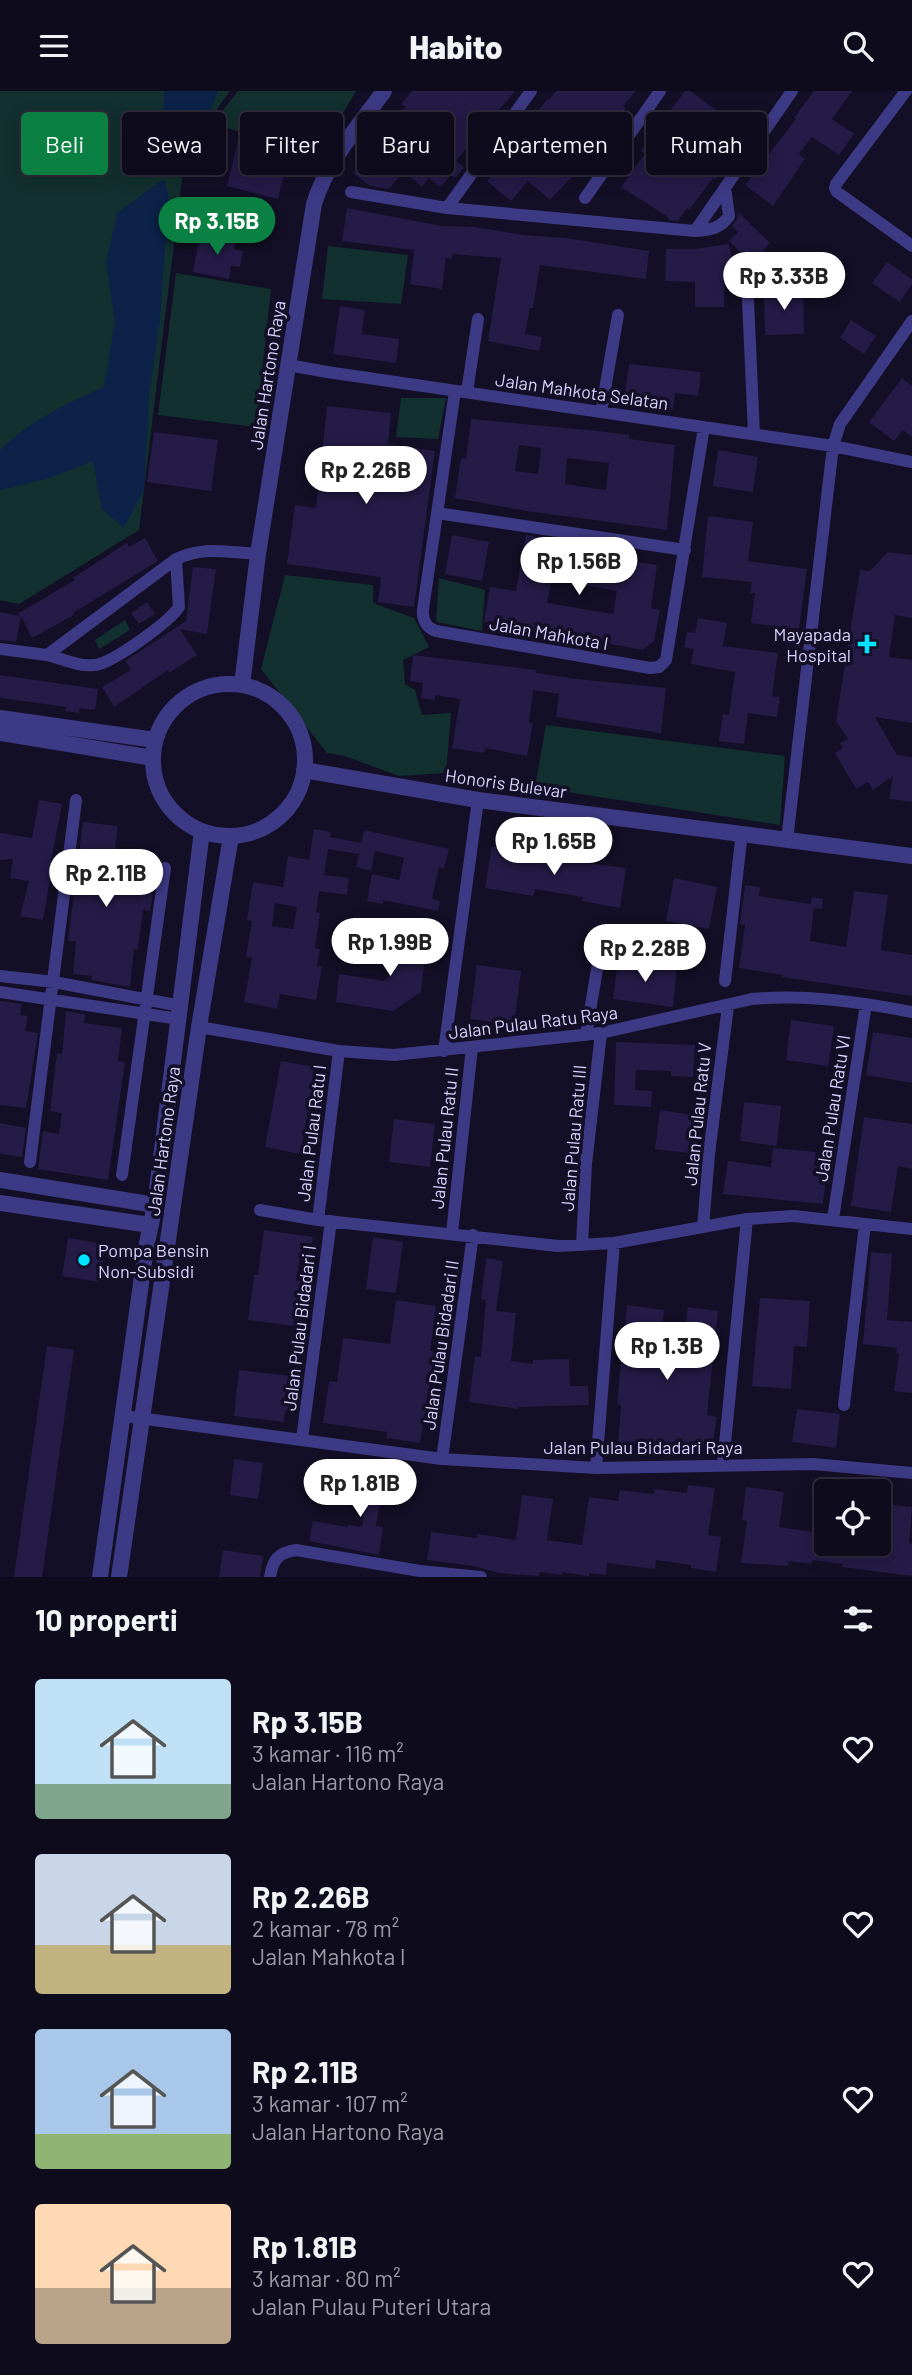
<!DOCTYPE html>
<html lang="id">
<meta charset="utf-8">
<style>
:root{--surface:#0e0b1c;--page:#1c1929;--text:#f1f3f6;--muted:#9b9ba3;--line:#2e2b3b;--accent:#0b8043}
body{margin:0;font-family:Barlow,sans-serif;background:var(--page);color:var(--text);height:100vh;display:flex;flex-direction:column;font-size:26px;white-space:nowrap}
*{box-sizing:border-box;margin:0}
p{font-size:23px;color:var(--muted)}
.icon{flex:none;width:38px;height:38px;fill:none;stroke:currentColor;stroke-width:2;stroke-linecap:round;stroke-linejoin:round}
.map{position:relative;height:1486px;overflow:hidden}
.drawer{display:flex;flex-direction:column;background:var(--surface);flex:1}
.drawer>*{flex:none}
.guide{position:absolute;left:21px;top:21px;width:872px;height:63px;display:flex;gap:14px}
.controls{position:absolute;left:814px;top:1388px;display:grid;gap:14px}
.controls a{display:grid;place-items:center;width:77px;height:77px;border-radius:7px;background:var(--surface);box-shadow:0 4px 18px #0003,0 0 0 2px var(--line);font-size:35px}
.price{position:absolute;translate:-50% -60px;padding:0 16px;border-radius:24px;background:#fff;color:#222;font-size:23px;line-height:46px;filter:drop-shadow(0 2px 4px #0008)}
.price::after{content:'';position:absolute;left:50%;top:42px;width:21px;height:16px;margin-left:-10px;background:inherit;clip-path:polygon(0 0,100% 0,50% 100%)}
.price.active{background:var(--accent);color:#fff}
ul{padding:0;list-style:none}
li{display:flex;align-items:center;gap:21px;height:175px;padding:0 35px}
li span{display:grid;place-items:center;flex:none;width:196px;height:140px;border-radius:7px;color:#555}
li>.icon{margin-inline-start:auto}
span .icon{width:84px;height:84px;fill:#fffc;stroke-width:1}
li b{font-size:30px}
h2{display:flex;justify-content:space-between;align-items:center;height:84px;padding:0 35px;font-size:30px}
.chip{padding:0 24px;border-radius:7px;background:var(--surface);box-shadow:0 4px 18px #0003,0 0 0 2px var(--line);font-size:24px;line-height:63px}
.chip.active{background:var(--accent);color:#fff}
header{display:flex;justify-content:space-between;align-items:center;height:91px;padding:0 35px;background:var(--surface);font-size:32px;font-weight:800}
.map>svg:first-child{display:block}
.green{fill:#12302f}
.water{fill:#0c2248}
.building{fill:#241b47;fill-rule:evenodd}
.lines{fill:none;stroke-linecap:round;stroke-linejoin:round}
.minor{stroke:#3d3a85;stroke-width:12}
.tertiary{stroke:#3d3a85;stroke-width:16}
.poi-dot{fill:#00e5ff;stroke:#130f26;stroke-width:2.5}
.labels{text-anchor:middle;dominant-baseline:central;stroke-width:7;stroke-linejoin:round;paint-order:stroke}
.street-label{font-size:18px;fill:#d9d4ff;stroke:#130f26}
.poi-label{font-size:18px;fill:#d9d4ff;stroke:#130f26;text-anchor:end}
</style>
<header><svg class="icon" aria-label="menu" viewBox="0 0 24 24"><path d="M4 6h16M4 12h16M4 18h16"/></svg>Habito<svg class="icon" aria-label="search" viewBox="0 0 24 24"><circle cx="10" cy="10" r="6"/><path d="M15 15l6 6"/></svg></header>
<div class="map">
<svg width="912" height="1486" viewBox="0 0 912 1486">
<rect width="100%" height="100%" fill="#130f26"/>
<!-- green -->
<path class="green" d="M0 0H230L185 63 139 439 19 513 0 509Z
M238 0H356L316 67 213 32Z
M328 155 408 164 401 213 322 208Z
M176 182 271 198 256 336 158 324Z
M401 307H446L438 348 396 346Z
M285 484 373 494V512L414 527 429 556 403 569 405 593 415 599 422 624 451 622 446 682 399 685 345 665 327 662 261 578Z
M439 487 485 499 482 540 436 531Z
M125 529 130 539 99 558 95 549Z
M546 634 785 665 780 734 535 696Z"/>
<!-- water -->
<path class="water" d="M165 0H218L213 13 184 65 161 44Z
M164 88 171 115 165 156 160 229 149 305 144 398 124 437 102 418 93 370 50 387 0 399V359C33 328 64 314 104 296L115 230 106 172 117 122Z"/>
<!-- building -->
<path class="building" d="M412 0H515L483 38 489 43 481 55 473 50 456 70 464 77 455 87 451 84 440 96 429 87 422 96 406 82 426 59 393 31 406 16 401 13Z
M556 0H636L623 15 626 17 591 66 550 109 528 90 511 110 487 90 502 73 494 66 513 41 519 46 548 7 549 9Z
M685 0H690L748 42 715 89 713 87 689 119 687 117 678 130 669 129 668 126 621 96 645 63 641 60 650 46ZM682 44 701 57 690 74 688 73 686 75 669 63Z
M814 0H852L832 28 854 43 839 64 812 46 799 63 805 68 773 115 745 94 796 28 794 27Z
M238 49 289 62 278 108 227 95Z
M374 54 405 78 389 98 370 95 353 82Z
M347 117 442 135 474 136 524 144 566 147 649 160 646 188 540 174 533 217H530L525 243 542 246 539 260 488 250 501 167 452 163V167H446L442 198 410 193 414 159 342 150Z
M738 121 770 152 760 163 758 160 749 170 729 150 738 141 732 135 737 128Z
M200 143 236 150 234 158 243 160 240 176 231 175 229 188 193 181Z
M729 153 735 183 724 185V216H695V191L665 190 666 158H694Z
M887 171 912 188V193L900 211 872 192Z
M764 198H803L804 243 765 244Z
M340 215 365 219 362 243 399 248 396 272 333 263Z
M851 229 876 245 864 263 840 247Z
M629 273 701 281 698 305 675 302 673 318 624 309Z
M902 287 912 295V346L903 339 894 350 869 331Z
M327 315 391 322 388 353 435 360 414 516 378 511 381 486 287 473 295 414 316 417Z
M471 328 608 341 629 344V348L675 354 667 439 527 420 455 407 461 367 466 368ZM519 354 541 357 538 383 515 380ZM567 367 609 372 606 399 565 393Z
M154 341 218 349 211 400 147 391Z
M718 359 758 366 753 401 713 395Z
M708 425 753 431 748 470 807 478 799 538 751 532 755 502H750L752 491 702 486Z
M452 444 489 451 482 490 445 483Z
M526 444 559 450 557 458 657 474 651 517 660 519 654 550 643 559 605 552 604 556 572 551 573 546 484 531 490 496 516 500ZM554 476 575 479 573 487 586 489 585 494 617 500 613 523 547 512Z
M145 447 158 470 73 522 74 524 32 547 21 525 16 551 0 549V521L20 525 19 522 75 489 73 487 114 460 127 452 129 456Z
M888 461 912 464V527L895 524 889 566 912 569V632L875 626 897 664 912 666V711L889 708 893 685 873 699 868 691 856 698 835 662 843 657 840 652 848 648 836 630 860 479 870 480Z
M193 476 216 478 207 543 180 538 197 564 169 582 168 579 114 616 102 596 131 579 125 570 186 530Z
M147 511 155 523 139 533 131 522Z
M698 527 727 532 723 555 778 562 772 605 780 606 777 626 748 622 744 653 719 650 723 623 729 624 735 581 691 573 694 558 684 556 687 541 695 542Z
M413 564 536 579V582L577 588 666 597 661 642 556 626 559 603 533 599 529 632H533L527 665 485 657 484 662 452 657 460 608 435 604V609L421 607 423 592 410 590Z
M0 584 98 598 95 619 80 617 79 622 65 620 66 616 0 607Z
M39 709 62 713 50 776H52L43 829 20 825 29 790 10 787 13 768 0 769V742L32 747Z
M83 731 118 735 113 773 148 777 146 801 153 802 150 820 143 819 138 859 134 858 130 896 91 889 92 885 73 883 76 851 68 849Z
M314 738 331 741 330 746 361 752 364 739 449 758 444 777 439 776 432 808 440 810 438 820 383 809V813L367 810 372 783 399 789 404 767 375 760 371 780 356 776 359 763 328 758 324 784 349 787 347 804 319 800 316 821 320 822 315 857 320 858 317 875 322 876 316 909 280 903 277 918 244 911 252 867 246 866 252 830 247 829 253 791 283 796 288 765 309 769ZM275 812 297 816 293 838 272 835Z
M492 755 540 763V766L626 777 620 817 582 810 583 806 535 798 533 805 485 797Z
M674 787 717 796 709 838 666 830Z
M745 794 760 796 759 805 811 813 812 806 823 808 822 818 814 817 810 850 846 856 854 800 888 804 881 859 912 864V905L782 886 783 884 739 877 745 834 740 833Z
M401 837 428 841 421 901 393 920 336 911 339 883 384 890 394 881Z
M618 869 677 877 673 916 613 908Z
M477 874 521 880 514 934 470 928Z
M0 910 22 913 20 924 28 925 25 940 38 942 26 1017 0 1014Z
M66 920 85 923 84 932 122 937 118 970 125 971 108 1089 38 1078 43 1040 59 1043 62 1022 50 1020 57 962 62 963Z
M791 929 834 935 828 975 786 969Z
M873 941 912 947V992L866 984Z
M616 951 695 954 693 986 671 985V980L636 979 635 999 652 1000 651 1016 614 1014Z
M281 970 316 976 300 1063 265 1056Z
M744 1011 781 1015 777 1055 740 1050Z
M660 1019 693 1024 688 1062 655 1058Z
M864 1026 912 1033V1078L898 1075 891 1121 851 1115Z
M394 1028 435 1033 430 1076 389 1071Z
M0 1032 26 1037 22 1066 0 1063Z
M773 1057 816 1061 814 1075 827 1076 823 1113 723 1103 728 1070 771 1076Z
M264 1139 313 1146 310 1167 300 1165 296 1190H300L294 1235 248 1229 254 1184H258Z
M373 1146 403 1151 396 1202 366 1198Z
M68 1147 105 1153 100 1191 62 1185Z
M871 1161 892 1163 887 1229 912 1231V1302L894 1300 899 1263 896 1262 897 1257 863 1253Z
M486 1167 503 1170 496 1220 516 1222 511 1270 533 1273V1269L569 1268 570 1295H588L589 1314 518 1316V1318L469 1311 475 1265 481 1266 486 1209 481 1208Z
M760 1207 810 1210 807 1256 794 1255 791 1298 752 1295Z
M396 1209 436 1215 430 1260H435L420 1352 386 1347 387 1341 323 1332 329 1290 337 1291 343 1247 390 1253Z
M627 1214 664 1219 659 1265 679 1266 680 1261H682L688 1216 718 1220 707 1324 717 1326 712 1359 657 1351 656 1356 618 1353 621 1314 617 1313Z
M47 1255 74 1259 42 1486H14Z
M239 1279 300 1286 297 1320 285 1319 284 1331 234 1325Z
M797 1318 840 1323 836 1357 792 1351Z
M234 1368 263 1372 258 1408 230 1404Z
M369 1377 393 1380 389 1413 380 1412 376 1435 383 1436 379 1464 309 1450 313 1430 347 1436 348 1434 362 1436Z
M688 1394 715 1397 708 1444 721 1446 716 1481 691 1477V1474L656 1469 655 1478 607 1472 606 1484 589 1482V1485L562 1481V1484L540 1481 539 1485 499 1482 473 1475 427 1469 431 1441 477 1447V1443L516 1449 522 1404 553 1408 547 1449 582 1454 589 1406 618 1410 620 1399 654 1403V1398L687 1402Z
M746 1396 784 1401 779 1436 826 1443V1452H878V1412L912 1416 909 1452 912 1453V1485L842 1476 843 1473 813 1469 812 1473 789 1470 788 1475 741 1472 747 1430 742 1429Z
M223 1459 263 1465 260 1486H219Z"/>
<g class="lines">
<!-- minor -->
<path class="minor" d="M906 0 836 93 835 97 837 101 912 155
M351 101 447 117 695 140C710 139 720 138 729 125L725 96
M585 107 660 0
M447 117 531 0
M695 140 792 0
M747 187 754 343
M288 274 327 281 833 355 912 371
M455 300 423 518C422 528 426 537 436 540L650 577 659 576 666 569 704 336
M467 301 478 228
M601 321 618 224
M437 422 685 459
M0 558 47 564 176 468C206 455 227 461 258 463
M47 564C62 568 80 576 95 574 113 572 169 531 179 516L176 468
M787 749 833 355 840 333 912 230
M0 885 54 891 181 915
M725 890 742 741
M0 901 179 928
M199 936 339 960 394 964 601 942 752 908C805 903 860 911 912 921
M586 944 599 866
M444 960 478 709
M30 1071 76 709
M122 1084 165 777
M260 1119 318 1129 558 1155 614 1152 747 1128 794 1125 865 1133
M833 1128 866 913
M318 1129 339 960
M703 1136 709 1063 728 915
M452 1142 472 956
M582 1154 586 1073 601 942
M844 1314 865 1133 912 1138
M124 1325 442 1368 596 1377 813 1373 912 1382
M302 1348 331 1130
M442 1368 473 1144
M723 1373 747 1128
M596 1377 614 1152
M270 1486C273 1468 278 1462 296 1459L420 1480 481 1486"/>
<!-- tertiary -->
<path class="tertiary" d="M153 669a76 76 0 1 1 152 0a76 76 0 1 1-152 0Z
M242 594 258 463 314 113C327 70 358 36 384 0
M0 627 155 649
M0 642 153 667
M304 679 478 709 912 765
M0 1089 155 1114
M0 1112 150 1134
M100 1486 146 1157 155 1114 202 740
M119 1486 199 936 231 745"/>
</g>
<!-- markers -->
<g class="poi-dot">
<path d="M863.5 542.5h7v7h7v7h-7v7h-7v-7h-7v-7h7z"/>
<circle cx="84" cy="1169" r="7"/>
</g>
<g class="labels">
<!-- street labels -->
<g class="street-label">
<text transform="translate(267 284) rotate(-81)">Jalan Hartono Raya</text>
<text transform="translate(582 300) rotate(8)">Jalan Mahkota Selatan</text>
<text transform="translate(549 542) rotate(10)">Jalan Mahkota I</text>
<text transform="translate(506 692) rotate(8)">Honoris Bulevar</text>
<text transform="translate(533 931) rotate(-7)">Jalan Pulau Ratu Raya</text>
<text transform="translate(832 1017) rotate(-81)">Jalan Pulau Ratu VI</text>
<text transform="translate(697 1023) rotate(-84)">Jalan Pulau Ratu V</text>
<text transform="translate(311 1042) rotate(-83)">Jalan Pulau Ratu I</text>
<text transform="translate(444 1047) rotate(-84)">Jalan Pulau Ratu II</text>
<text transform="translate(573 1047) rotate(-85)">Jalan Pulau Ratu III</text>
<text transform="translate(163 1050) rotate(-82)">Jalan Hartono Raya</text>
<text transform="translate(299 1237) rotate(-83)">Jalan Pulau Bidadari I</text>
<text transform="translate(440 1254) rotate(-82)">Jalan Pulau Bidadari II</text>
<text x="643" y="1356">Jalan Pulau Bidadari Raya</text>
</g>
<!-- poi labels -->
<g class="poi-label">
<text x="851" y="543">Mayapada<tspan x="851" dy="21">Hospital</tspan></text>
<text x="98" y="1159" text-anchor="start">Pompa Bensin<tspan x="98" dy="21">Non-Subsidi</tspan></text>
</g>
</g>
</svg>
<div class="controls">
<a><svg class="icon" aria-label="locate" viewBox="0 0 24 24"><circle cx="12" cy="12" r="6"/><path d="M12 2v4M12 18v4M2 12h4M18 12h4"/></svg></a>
</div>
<b class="price active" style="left:217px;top:166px">Rp 3.15B</b>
<b class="price" style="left:784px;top:221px">Rp 3.33B</b>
<b class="price" style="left:366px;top:415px">Rp 2.26B</b>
<b class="price" style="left:579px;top:506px">Rp 1.56B</b>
<b class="price" style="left:554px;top:786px">Rp 1.65B</b>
<b class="price" style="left:106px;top:818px">Rp 2.11B</b>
<b class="price" style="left:390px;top:887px">Rp 1.99B</b>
<b class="price" style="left:645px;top:893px">Rp 2.28B</b>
<b class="price" style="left:667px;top:1291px">Rp 1.3B</b>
<b class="price" style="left:360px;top:1428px">Rp 1.81B</b>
<div class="guide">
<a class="chip active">Beli</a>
<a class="chip">Sewa</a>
<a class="chip">Filter</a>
<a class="chip">Baru</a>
<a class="chip">Apartemen</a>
<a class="chip">Rumah</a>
</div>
</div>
<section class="drawer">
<h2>10 properti<svg class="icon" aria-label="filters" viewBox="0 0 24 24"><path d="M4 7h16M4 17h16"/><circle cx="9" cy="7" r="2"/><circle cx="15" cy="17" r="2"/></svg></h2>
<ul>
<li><span style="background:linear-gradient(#bfe0f5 75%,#7fa58c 0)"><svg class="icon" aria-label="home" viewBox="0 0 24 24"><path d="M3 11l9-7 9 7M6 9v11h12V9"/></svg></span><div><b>Rp 3.15B</b><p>3 kamar · 116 m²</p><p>Jalan Hartono Raya</p></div><svg class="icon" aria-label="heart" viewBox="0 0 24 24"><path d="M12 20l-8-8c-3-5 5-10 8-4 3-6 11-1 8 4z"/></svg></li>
<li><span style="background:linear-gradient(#c9d6e8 65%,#c2b280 0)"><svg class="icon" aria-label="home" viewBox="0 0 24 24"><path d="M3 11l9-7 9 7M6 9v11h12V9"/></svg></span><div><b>Rp 2.26B</b><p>2 kamar · 78 m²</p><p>Jalan Mahkota I</p></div><svg class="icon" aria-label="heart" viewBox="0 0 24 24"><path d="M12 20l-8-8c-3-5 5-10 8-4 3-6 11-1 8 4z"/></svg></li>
<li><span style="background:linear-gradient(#a9c7e8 75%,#8fb573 0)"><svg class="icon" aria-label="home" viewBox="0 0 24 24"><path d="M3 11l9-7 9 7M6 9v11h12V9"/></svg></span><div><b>Rp 2.11B</b><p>3 kamar · 107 m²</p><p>Jalan Hartono Raya</p></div><svg class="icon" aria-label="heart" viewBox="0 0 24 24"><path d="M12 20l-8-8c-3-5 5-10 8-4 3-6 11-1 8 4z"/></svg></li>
<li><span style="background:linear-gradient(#ffd9b3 60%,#b9a48a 0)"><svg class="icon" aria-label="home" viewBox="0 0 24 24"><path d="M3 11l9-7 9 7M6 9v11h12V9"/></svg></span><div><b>Rp 1.81B</b><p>3 kamar · 80 m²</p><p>Jalan Pulau Puteri Utara</p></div><svg class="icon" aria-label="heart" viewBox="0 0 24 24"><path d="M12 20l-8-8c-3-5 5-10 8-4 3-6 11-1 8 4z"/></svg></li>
</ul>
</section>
